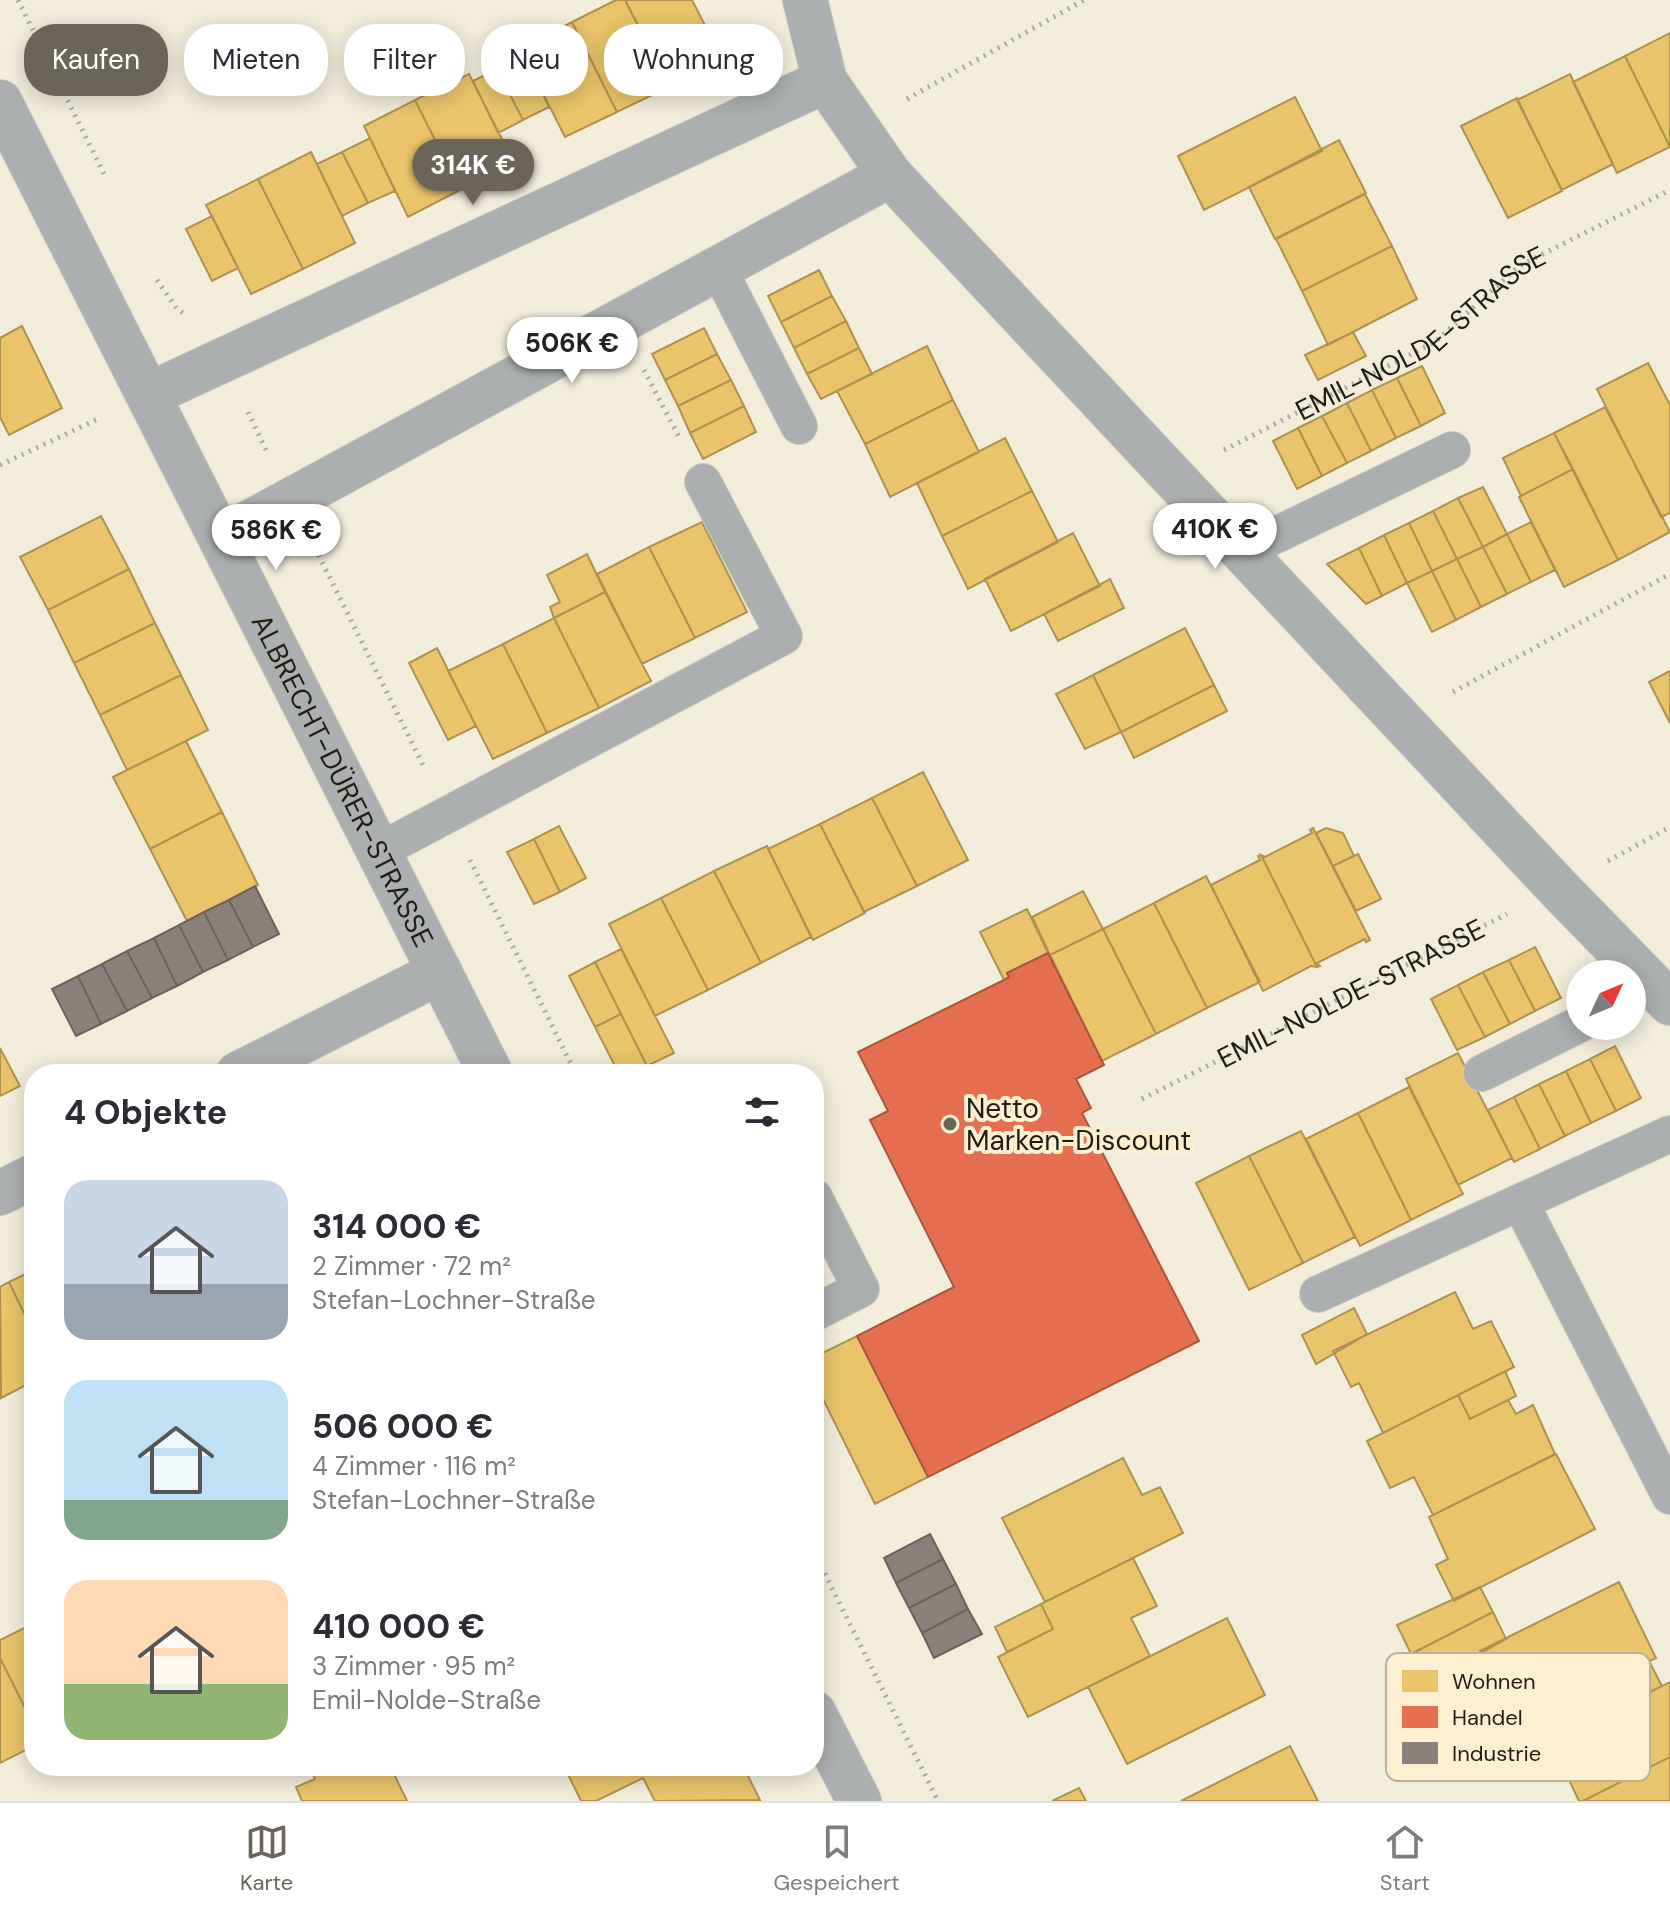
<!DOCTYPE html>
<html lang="de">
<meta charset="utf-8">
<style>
:root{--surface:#fff;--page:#f2f2f3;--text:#2b2b33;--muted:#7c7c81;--line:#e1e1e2;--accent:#6a6558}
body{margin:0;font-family:"DM Sans",sans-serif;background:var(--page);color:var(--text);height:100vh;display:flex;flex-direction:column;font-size:30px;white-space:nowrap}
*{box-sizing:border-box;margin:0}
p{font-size:26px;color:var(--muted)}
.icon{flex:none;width:44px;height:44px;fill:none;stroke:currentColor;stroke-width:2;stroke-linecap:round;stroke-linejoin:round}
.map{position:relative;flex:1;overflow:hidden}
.details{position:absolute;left:24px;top:1064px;width:800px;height:712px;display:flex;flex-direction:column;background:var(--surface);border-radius:32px;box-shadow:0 4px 20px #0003}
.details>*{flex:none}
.hud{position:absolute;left:24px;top:24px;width:800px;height:72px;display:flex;gap:16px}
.needle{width:52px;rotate:46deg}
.fabs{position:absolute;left:1566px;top:960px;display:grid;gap:16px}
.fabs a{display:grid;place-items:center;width:80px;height:80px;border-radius:50%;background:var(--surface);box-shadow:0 4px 20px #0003;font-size:40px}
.price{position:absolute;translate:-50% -68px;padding:0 18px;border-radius:28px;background:#fff;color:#222;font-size:26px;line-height:52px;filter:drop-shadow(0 2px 4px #0008)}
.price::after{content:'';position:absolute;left:50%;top:48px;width:24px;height:18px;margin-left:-12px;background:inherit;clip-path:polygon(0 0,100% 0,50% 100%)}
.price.selected{background:var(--accent);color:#fff}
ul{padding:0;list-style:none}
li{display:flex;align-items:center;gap:24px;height:200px;padding:0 40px}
li span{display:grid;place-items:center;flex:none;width:224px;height:160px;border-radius:24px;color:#555}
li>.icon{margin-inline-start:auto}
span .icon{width:96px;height:96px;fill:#fffc;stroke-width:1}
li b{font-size:34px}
h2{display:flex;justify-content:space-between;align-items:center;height:96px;padding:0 40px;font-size:34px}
.tag{padding:0 28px;border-radius:32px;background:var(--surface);box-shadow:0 4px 20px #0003;font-size:28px;line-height:72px}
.tag.selected{background:var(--accent);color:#fff}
.dock{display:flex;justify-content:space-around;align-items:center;height:112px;border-top:2px solid var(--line);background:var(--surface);font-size:22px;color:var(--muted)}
.dock a{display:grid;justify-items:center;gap:4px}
.dock .selected{color:var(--accent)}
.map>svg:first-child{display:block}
.homes{fill:#e9c46a;stroke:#ad9250;stroke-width:2}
.shops{fill:#e76f51;stroke:#ac563e;stroke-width:2}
.industry{fill:#8a817c;stroke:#6a635c;stroke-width:2}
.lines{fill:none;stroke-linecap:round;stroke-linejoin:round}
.service-casing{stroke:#cfcabd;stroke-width:38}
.minor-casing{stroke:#cfcabd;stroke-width:46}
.path{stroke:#a9aaa5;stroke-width:5;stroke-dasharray:2 6;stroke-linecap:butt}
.service{stroke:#abafaf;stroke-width:36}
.minor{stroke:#abafaf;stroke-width:44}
.poi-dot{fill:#6a6558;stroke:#fcf0d1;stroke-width:3}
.labels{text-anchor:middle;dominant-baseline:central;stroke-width:8;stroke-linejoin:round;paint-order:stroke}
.street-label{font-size:28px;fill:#211d12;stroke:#fcf0d1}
.poi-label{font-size:28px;fill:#211d12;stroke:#fcf0d1;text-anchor:start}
.key{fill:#fcf0d1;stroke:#bab198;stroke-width:2}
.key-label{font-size:22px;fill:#211d12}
</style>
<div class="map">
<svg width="1670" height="1801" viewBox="0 0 1670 1801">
<rect width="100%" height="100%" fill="#f2ecdb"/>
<!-- homes -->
<path class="homes" d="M616 0H625L669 87 617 112 572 22Z
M625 0H692L711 37 658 64Z
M572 22 617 112 565 137 520 48Z
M1670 33V147L1625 56Z
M524 55 549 107 523 120 497 69Z
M1625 56 1670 147 1617 173 1573 82Z
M497 69 523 120 498 133 473 81Z
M469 74 514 163 460 190 415 100Z
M1570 74 1613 164 1562 190 1517 100Z
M1295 97 1322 151 1204 210 1178 156Z
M1517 98 1562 191 1508 218 1461 126Z
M415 100 460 190 408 217 364 126Z
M370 138 395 191 368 203 342 152Z
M1339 140 1366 193 1275 239 1249 187Z
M311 152 355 243 303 269 258 179Z
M342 152 368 203 342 216 317 164Z
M258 179 303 269 251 294 206 205Z
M1365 194 1392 246 1302 291 1276 239Z
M212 216 238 268 212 281 186 229Z
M1392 246 1417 299 1328 345 1302 291Z
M819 270 832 296 781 322 768 296Z
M832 296 846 321 794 348 781 322Z
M846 321 859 348 807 374 794 348Z
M22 326 62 408 9 435 0 417V338Z
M704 328 717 354 665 380 652 354Z
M1353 332 1366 356 1318 380 1305 355Z
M927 346 953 400 865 444 837 391Z
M859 348 872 374 821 399 807 374Z
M717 354 731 380 678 406 665 380Z
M1648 363 1670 405V513L1661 517 1597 389Z
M1422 366 1445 413 1421 426 1397 378Z
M1397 378 1421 426 1396 438 1372 390Z
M731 380 744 406 690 433 678 406Z
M1372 390 1396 438 1371 451 1347 403Z
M953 400 979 452 890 497 865 444Z
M1347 403 1371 451 1347 463 1322 416Z
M744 406 756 432 703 459 690 433Z
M1605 407 1670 532 1618 560 1554 433Z
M1322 416 1347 463 1322 476 1298 428Z
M1298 428 1322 476 1297 489 1273 441Z
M1554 433 1573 469 1521 496 1503 458Z
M1005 438 1032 491 942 536 917 483Z
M1573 469 1618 560 1564 587 1519 497Z
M1483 487 1507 534 1483 547 1458 498Z
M1032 491 1058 542 968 589 942 536Z
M1458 498 1483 547 1457 559 1433 511Z
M1433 511 1457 559 1432 571 1409 523Z
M101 516 129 569 48 610 20 557Z
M702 522 747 612 695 638 649 547Z
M1531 522 1555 570 1531 582 1507 534Z
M1409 523 1432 571 1407 583 1384 535Z
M1073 533 1100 586 1011 631 985 579Z
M1507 534 1531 582 1507 594 1483 547Z
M1384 535 1407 583 1382 596 1359 548Z
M649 547 695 638 642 664 597 574Z
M1483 547 1507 594 1481 607 1457 559Z
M1359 548 1382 596 1366 604 1327 564Z
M587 554 605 592 554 618 550 607 560 602 547 575Z
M1457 559 1481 607 1456 620 1432 571Z
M129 569 155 623 74 663 48 610Z
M1432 571 1456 620 1432 632 1407 583Z
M1110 579 1124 608 1058 641 1044 614Z
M605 592 651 681 599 708 554 618Z
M554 618 599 708 547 733 503 644Z
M155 623 181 675 100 715 74 663Z
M1185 628 1214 685 1121 732 1093 675Z
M503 644 547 733 493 759 448 671Z
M437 648 476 726 448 740 409 663Z
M1670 671V723L1649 682Z
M181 675 208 730 127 770 100 715Z
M1093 675 1121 732 1085 749 1056 694Z
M1214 685 1227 711 1134 758 1121 732Z
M186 741 222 812 150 849 113 777Z
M923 772 968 860 917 886 872 798Z
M872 798 917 886 864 912 820 824Z
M222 812 258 885 187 921 150 849Z
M820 824 865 913 813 940 768 849Z
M559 826 586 878 560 892 534 839Z
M1313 828 1370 940 1366 942 1365 939 1317 963 1320 966 1317 967 1261 855 1265 857 1312 833 1310 830Z
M1326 828 1343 833 1354 856 1333 866 1316 833Z
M534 839 560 892 534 904 507 852Z
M767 846 811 937 761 963 714 871Z
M1358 854 1381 899 1356 911 1333 866Z
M1261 855 1317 967 1311 966 1263 991 1211 885 1260 860 1258 856Z
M714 871 761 963 708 990 661 898Z
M1206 876 1260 982 1207 1008 1154 903Z
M1083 891 1103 929 1050 955 1032 917Z
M661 898 708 990 655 1016 609 924Z
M1154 903 1207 1008 1156 1034 1103 929Z
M1027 909 1048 953 1007 973 1009 977 1004 980 980 932Z
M1103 929 1156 1034 1102 1061 1050 955Z
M1535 947 1561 998 1535 1011 1509 960Z
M621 949 674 1053 647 1066 595 962Z
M1509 960 1535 1011 1510 1024 1483 972Z
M595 962 621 1014 595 1027 569 976Z
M1483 972 1510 1024 1485 1037 1458 985Z
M1458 985 1485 1037 1457 1050 1431 999Z
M621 1014 647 1066 631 1074H619L595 1027Z
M1615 1046 1641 1098 1616 1111 1590 1059Z
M0 1048 20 1086 0 1096Z
M1458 1053 1512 1158 1458 1185 1406 1079Z
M1590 1059 1616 1111 1591 1123 1566 1071Z
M1566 1071 1591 1123 1565 1136 1539 1084Z
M1539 1084 1565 1136 1540 1149 1514 1097Z
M1409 1087 1463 1194 1411 1220 1358 1113Z
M1514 1097 1540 1149 1514 1162 1488 1110Z
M1358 1113 1411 1220 1360 1246 1306 1139Z
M1301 1131 1355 1237 1303 1263 1249 1156Z
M1249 1156 1303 1263 1249 1290 1196 1183Z
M34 1270V1334L9 1282Z
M9 1282 34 1334V1381L1 1398 0 1287Z
M1455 1292 1473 1329 1491 1321 1514 1367 1383 1433 1359 1383 1351 1387 1333 1351Z
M1354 1308 1367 1334 1316 1364 1302 1335Z
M857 1336 928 1477 875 1504 814 1381V1357Z
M1505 1371 1516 1396 1470 1419 1458 1395Z
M1458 1395 1470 1419 1508 1400 1516 1414 1533 1405 1555 1454 1433 1515 1414 1477 1390 1488 1367 1441Z
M1556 1454 1595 1529 1454 1601 1436 1565 1448 1559 1429 1517Z
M1123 1458 1142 1495 1160 1487 1183 1533 1045 1602 1002 1518Z
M1133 1558 1157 1606 1131 1618 1150 1656 1028 1717 998 1657 1053 1629 1041 1604Z
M1619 1582 1656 1658 1518 1726 1480 1651Z
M1480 1587 1493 1612 1411 1654 1397 1625Z
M1041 1604 1053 1629 1007 1652 995 1627Z
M1493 1612 1506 1639 1425 1683 1411 1654Z
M1227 1618 1265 1695 1127 1764 1088 1687Z
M34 1623V1726L0 1658V1640Z
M0 1658 34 1726V1746L0 1763Z
M1649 1661 1662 1686 1614 1710 1602 1685Z
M1670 1682V1757L1583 1801H1579L1562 1765 1534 1778 1511 1731 1602 1685 1614 1710Z
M1290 1746 1318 1801H1181Z
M1670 1757V1801H1583Z
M309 1766H390L407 1801H302L296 1787 315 1779Z
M564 1766H743L760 1800 655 1801 643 1778 596 1801H581Z
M1079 1788 1086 1801H1052Z"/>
<!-- shops -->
<path class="shops" d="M1048 953 1104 1065 1076 1079 1091 1108 1082 1113 1199 1341 928 1477 857 1336 954 1287 870 1120 888 1111 858 1052 1004 980 1009 977 1007 973Z"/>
<!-- industry -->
<path class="industry" d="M255 886 279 934 253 947 229 900Z
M229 900 253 947 228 960 204 912Z
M204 912 228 960 203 972 179 925Z
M179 925 203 972 177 986 154 938Z
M154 938 177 986 152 998 127 951Z
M127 951 152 998 127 1011 102 964Z
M102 964 127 1011 101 1024 78 976Z
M78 976 101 1024 76 1036 52 989Z
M930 1534 943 1559 896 1583 884 1558Z
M943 1559 956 1584 909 1608 896 1583Z
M956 1584 968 1609 922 1633 909 1608Z
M968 1609 982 1634 934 1658 922 1633Z"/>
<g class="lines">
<!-- service casing -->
<g class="service-casing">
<path id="service" d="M718 268 799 426
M1243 551 1452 450
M379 851 784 636 703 482
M1482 1073 1580 1024
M814 1197 861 1289 814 1313
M1521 1204 1670 1496
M1318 1294 1670 1134"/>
</g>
<!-- minor casing -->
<g class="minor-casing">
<g id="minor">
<path d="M805 0 825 81 890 175 1558 888 1670 1003"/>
<path id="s3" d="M0 102 491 1074"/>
<path d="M150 394 825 81"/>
<path d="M221 538 890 175"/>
<path d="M238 1074 440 972"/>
<path d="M0 1193 34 1176"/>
<path d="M814 1713 859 1801"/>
</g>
</g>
<!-- path -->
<g class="path">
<path d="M18 0 106 178"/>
<path d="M907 99 1084 0"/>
<path d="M157 280 177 309 186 315"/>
<path d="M644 370 680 439"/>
<path d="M248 412 266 450"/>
<path id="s1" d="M1224 450 1435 342 1519 266 1670 190"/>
<path d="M0 465 98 419"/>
<path d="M315 548 425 769"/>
<path d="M1453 692 1670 574"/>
<path d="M470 860 576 1074"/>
<path d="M1608 861 1670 827"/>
<path id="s2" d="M1142 1099 1507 914"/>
<path d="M814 1552 938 1801"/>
</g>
<!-- service -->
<use href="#service" class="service"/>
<!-- minor -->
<use href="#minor" class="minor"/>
</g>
<!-- markers -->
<circle class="poi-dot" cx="950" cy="1124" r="8"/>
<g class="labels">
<!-- street labels -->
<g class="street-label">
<text stroke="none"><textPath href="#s1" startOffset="230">EMIL-NOLDE-STRASSE</textPath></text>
<text stroke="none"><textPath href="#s3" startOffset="760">ALBRECHT-DÜRER-STRASSE</textPath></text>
<text stroke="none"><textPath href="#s2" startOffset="234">EMIL-NOLDE-STRASSE</textPath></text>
</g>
<!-- poi labels -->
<g class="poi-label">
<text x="966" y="1108">Netto<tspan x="966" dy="32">Marken-Discount</tspan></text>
</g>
</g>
<!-- legend -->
<rect x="1386" y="1653" width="264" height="128" rx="12" class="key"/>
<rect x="1402" y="1670" width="36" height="22" fill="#e9c46a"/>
<rect x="1402" y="1706" width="36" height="22" fill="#e76f51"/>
<rect x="1402" y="1742" width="36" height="22" fill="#8a817c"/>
<g class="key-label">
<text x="1452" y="1689">Wohnen</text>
<text x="1452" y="1725">Handel</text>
<text x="1452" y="1761">Industrie</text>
</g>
</svg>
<div class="fabs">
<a><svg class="needle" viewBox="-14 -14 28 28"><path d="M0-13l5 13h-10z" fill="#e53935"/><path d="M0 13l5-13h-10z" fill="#7c7c81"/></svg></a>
</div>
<b class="price selected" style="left:473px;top:207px">314K €</b>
<b class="price" style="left:572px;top:385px">506K €</b>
<b class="price" style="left:1215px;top:571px">410K €</b>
<b class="price" style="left:276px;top:572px">586K €</b>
<div class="hud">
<a class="tag selected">Kaufen</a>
<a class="tag">Mieten</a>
<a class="tag">Filter</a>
<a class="tag">Neu</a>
<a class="tag">Wohnung</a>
</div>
<section class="details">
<h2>4 Objekte<svg class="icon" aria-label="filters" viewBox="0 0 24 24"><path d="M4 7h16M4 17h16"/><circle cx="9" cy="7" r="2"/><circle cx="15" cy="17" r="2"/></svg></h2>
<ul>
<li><span style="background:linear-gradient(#c9d6e8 65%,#9aa5b1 0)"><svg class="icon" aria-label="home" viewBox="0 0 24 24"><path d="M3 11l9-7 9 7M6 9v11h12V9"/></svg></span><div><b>314 000 €</b><p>2 Zimmer · 72 m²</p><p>Stefan-Lochner-Straße</p></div></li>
<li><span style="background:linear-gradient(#bfe0f5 75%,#7fa58c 0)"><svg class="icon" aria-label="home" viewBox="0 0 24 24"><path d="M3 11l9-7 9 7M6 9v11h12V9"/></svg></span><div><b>506 000 €</b><p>4 Zimmer · 116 m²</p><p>Stefan-Lochner-Straße</p></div></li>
<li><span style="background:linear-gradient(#ffd9b3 65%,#8fb573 0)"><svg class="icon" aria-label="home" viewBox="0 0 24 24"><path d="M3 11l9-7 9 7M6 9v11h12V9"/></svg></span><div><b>410 000 €</b><p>3 Zimmer · 95 m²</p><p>Emil-Nolde-Straße</p></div></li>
</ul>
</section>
</div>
<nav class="dock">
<a class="selected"><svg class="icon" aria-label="map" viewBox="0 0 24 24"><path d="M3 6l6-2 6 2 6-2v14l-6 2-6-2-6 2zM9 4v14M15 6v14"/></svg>Karte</a>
<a><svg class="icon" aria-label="saved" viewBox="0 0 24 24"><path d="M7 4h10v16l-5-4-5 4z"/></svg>Gespeichert</a>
<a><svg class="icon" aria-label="home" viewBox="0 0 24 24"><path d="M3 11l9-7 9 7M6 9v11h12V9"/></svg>Start</a>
</nav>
